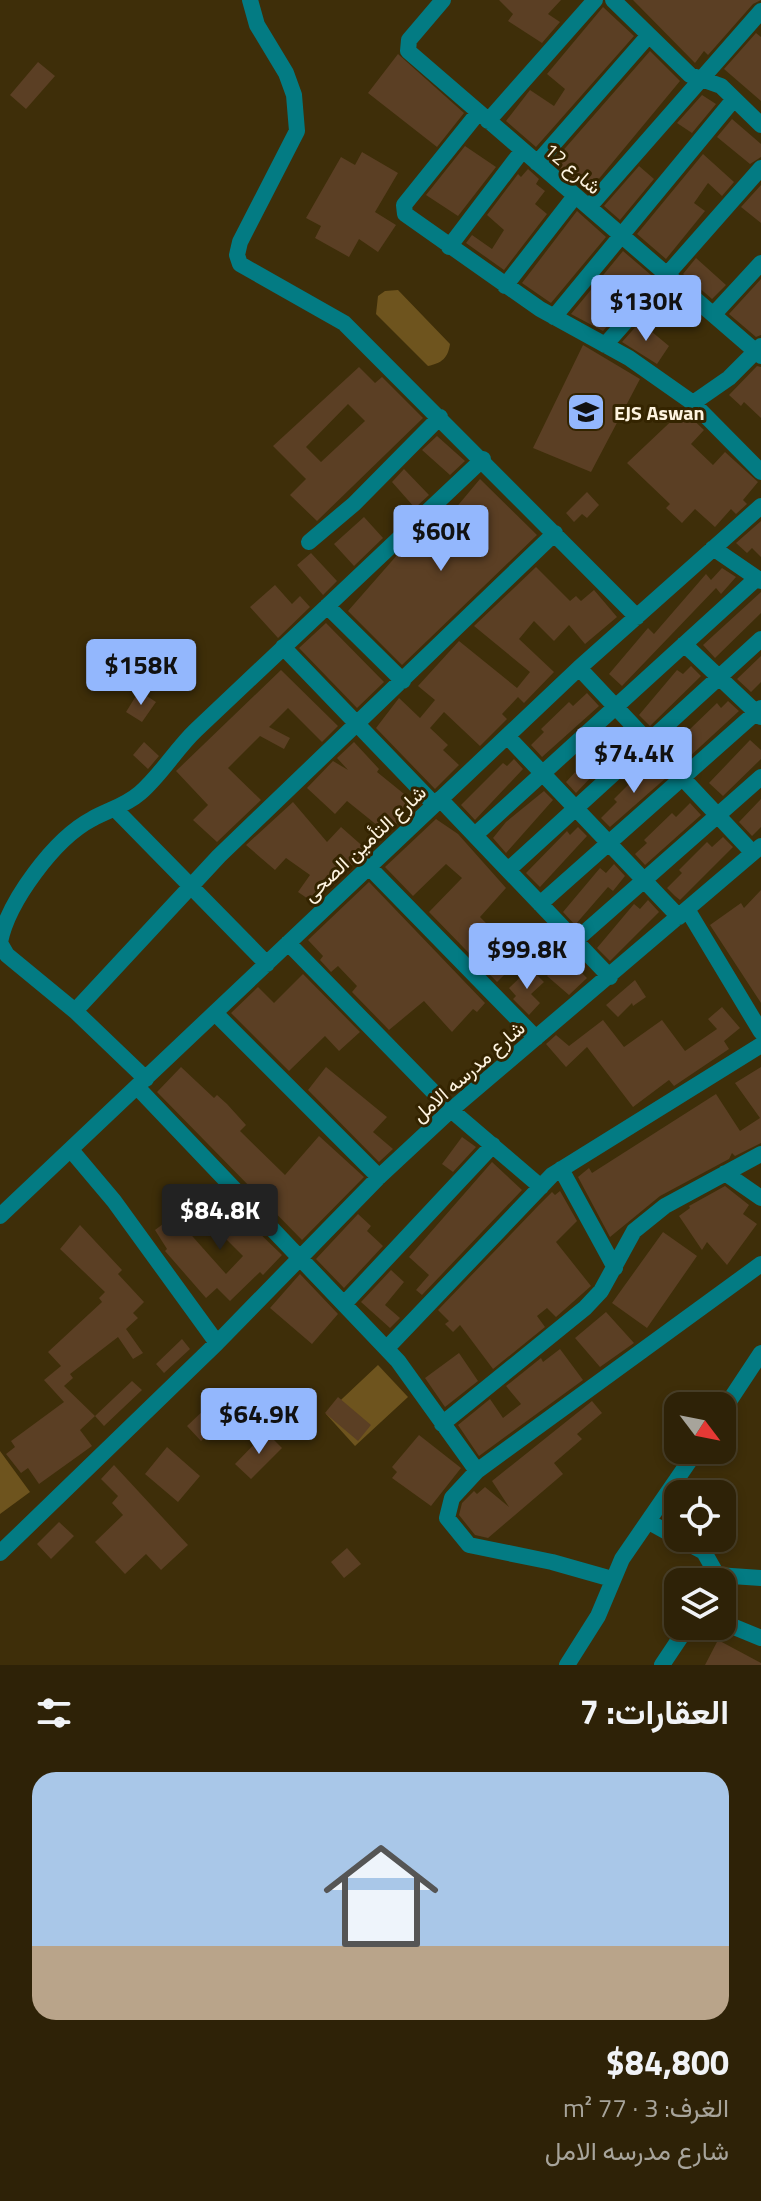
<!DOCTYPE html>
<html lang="ar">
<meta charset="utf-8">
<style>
:root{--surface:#2e2207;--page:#362a11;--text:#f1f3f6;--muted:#a7a49b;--line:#493f28;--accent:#93b7fd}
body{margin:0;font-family:"Titillium Web",Vazirmatn,sans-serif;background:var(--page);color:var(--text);direction:rtl;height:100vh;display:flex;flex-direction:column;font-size:30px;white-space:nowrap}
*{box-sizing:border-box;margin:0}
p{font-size:26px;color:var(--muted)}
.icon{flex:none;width:44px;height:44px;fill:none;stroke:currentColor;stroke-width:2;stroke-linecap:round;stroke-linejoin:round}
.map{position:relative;height:1665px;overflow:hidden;direction:ltr}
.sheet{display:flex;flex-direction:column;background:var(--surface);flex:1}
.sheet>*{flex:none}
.needle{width:52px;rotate:122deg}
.buttons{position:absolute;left:664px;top:1392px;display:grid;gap:16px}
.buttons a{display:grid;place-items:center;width:72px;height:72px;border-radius:16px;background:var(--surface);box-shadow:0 4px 12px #0003,0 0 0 2px var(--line);font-size:40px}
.price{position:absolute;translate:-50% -68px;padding:0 18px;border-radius:8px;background:var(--accent);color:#111;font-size:26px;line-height:52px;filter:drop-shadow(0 2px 4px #0008)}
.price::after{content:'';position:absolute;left:50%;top:48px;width:24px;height:18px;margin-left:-12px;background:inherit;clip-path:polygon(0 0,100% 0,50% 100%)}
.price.active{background:#222;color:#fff}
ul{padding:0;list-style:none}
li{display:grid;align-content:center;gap:16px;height:424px;padding:0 32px}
li span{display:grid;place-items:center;height:248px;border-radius:24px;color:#555}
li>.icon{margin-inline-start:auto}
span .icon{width:144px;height:144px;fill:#fffc;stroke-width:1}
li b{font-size:34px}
h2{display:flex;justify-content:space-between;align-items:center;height:96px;padding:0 32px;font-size:34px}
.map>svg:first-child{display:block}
.green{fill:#6e541e}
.building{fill:#5b3f24;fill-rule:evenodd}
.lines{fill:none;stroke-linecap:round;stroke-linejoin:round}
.minor{stroke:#037b83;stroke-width:16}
.labels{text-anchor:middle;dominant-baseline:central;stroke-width:6;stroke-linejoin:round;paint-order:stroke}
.street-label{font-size:20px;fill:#fef4e0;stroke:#342400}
.poi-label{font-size:20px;font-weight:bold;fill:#fef4e0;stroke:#342400;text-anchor:start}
</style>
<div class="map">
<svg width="761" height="1665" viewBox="0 0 761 1665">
<rect width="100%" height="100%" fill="#3e2e09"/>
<!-- green -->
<path class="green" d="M398 290 450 344C448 358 442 363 428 366L376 314 378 296 385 291Z
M378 1365 408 1397 355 1446 326 1414Z
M0 1451 30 1492 0 1514Z"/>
<!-- building -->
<path class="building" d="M499 0H561L548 14 560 22 542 43 508 21 513 14Z
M633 0H761L753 4 708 55 704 51 695 63Z
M603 7 634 36 536 147 506 121 530 90 554 106 565 89 547 74Z
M756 33 761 37V101L724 69Z
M650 51 680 81 588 192 553 162Z
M398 54 464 113 437 147 368 93Z
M38 62 55 76 26 109 10 95Z
M702 95 716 104 692 133 677 123Z
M732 119 761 144V157L750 164 717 137Z
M465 146 496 167 458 216 426 195Z
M362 152 398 173 375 212 396 225 378 252 359 239 349 257 315 238 321 226 306 218 341 157 355 165Z
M703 154 734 182 722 196 708 183 694 203 705 211 666 259 637 234Z
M639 166 654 179 620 220 604 206Z
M528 169 539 179 536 184 545 191 535 204 547 214 504 270 466 243 472 235 492 249 504 230 487 215 518 174 521 177Z
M761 185V223L741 207Z
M577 211 606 237 551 303 522 283Z
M623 251 651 275 603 331 571 314Z
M696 258 726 285 712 299 683 274Z
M761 279V335L756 337 729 314Z
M640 322 669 346 657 364 622 342Z
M583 345 640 379 591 472 533 448Z
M757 366 761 367V418L744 402 741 406 729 395Z
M359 367 375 383 382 377 423 418 317 521 290 495 306 479 273 446ZM348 404 365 421 321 462 306 447Z
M683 410 704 430 691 444 713 465 725 452 758 482 743 500 747 504 736 514 731 509 715 527 695 509 682 523 666 508 670 504 627 463Z
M437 436 465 461 450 475 422 450Z
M404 469 429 495 415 508 392 482Z
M480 479 537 535 402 665 348 611 398 554 401 557 433 523 439 528Z
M587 492 599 505 587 518 582 514 574 522 566 513Z
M364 517 383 538 354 566 334 544Z
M761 521V557L752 548 747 553 736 543Z
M311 553 337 581 323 595 297 565Z
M536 567 570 601 576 596 581 601 594 590 617 617 585 644 569 625 554 641 534 621 519 639 554 672 524 703 518 697 502 714 507 719 480 746 444 712 430 728 448 745 443 750 459 765 435 789 376 728 399 698 420 718 435 700 418 686 459 641 517 688 530 672 474 626Z
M722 568 736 577 721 594 716 588 622 686 609 674 648 628 654 634 706 574 711 580Z
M275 585 292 604 300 596 310 607 278 638 250 607Z
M761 592V613L715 658 703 645Z
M326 623 384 682 357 708 299 648Z
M761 656V682L751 692 737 679Z
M691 666 701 676 650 726 639 715 677 670 683 674Z
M281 670 338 726 322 742 288 708 269 727 290 738 284 749 260 736 228 768 261 800 217 842 193 820 208 805 176 771Z
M139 691 156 702 142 722 126 712Z
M587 693 599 706 542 757 531 745 544 732 541 729 569 702 573 706Z
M728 701 739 711 688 758 677 748 692 733 689 730 717 703 721 708Z
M621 729 633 741 617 756 614 753 576 793 566 782 579 768 576 766 602 739 608 744Z
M750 740 761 750V759L723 796 709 783Z
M144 742 159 756 148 769 133 755Z
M354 742 379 769 377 772 414 802 388 834 347 801 335 814 307 788 333 761 348 770 337 758Z
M514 759 523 769 475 820 461 805 503 763 507 766Z
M656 766 667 777 610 827 601 818 617 802 614 799 642 771 647 776Z
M544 791 553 800 506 853 493 838 506 822Z
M761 799V827L752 836 739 822Z
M293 802 327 842 341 827 367 850 342 876 338 873 314 903 298 892 310 875 286 858 275 870 246 845Z
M690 803 701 815 645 865 635 854 647 843 644 840 672 813 676 817Z
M436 819 458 834 506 888 480 917 495 932 481 947 506 973 497 982 429 912 462 878 446 864 413 896 385 867Z
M578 827 587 836 540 887 526 873 567 831 570 835Z
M723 837 733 847 680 900 675 896 667 888 682 873 679 870 707 842 712 847Z
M614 864 625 876 613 891 608 887 575 925 563 912 600 868 606 873Z
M369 882 485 1003 477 1012 473 1009 452 1032 424 1001 389 1030 352 992 357 986 338 966 331 972 320 960 323 956 308 940Z
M761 890V1003L710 925 741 903 744 908Z
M648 900 659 912 610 961 597 948 634 904 640 909Z
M570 951 585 967 581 972 587 978 569 995 547 976Z
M530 968 544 982 531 994 540 1003 529 1015 513 999 516 996 509 988Z
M303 974 360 1032 339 1051 325 1036 289 1071 231 1013 258 987 274 1003Z
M635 980 646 997 633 1006 632 1003 618 1017 606 1005Z
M722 1007 740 1028 724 1041 729 1049 674 1086 669 1080 633 1107 587 1047 566 1067 546 1044 556 1035 569 1046 603 1020 624 1047 662 1020 685 1051 717 1029 708 1019Z
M181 1067 214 1098 217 1095 227 1104 246 1125 240 1131 285 1175 319 1136 364 1177 302 1240 157 1092Z
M326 1067 387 1117 373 1132 393 1149 379 1162 308 1090Z
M761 1067V1143L735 1156 732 1153 729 1159 660 1196 610 1237 578 1177 589 1168 592 1173 716 1094 740 1131 760 1118 735 1083Z
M462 1137 476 1147 453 1172 442 1164Z
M492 1162 522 1190 422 1295 416 1290 429 1275 409 1257Z
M725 1186 749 1205 743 1214 757 1224 727 1265 707 1242 702 1250 679 1216 690 1208 689 1206Z
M560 1191 577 1221 556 1242 591 1286 556 1317 547 1308 537 1316 545 1327 493 1369 460 1325 453 1332 445 1324 449 1321 438 1310 539 1205 552 1192 555 1195Z
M221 1196 282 1255 263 1275 260 1272 230 1301 217 1288 206 1298 165 1251 167 1249 155 1230 171 1218 177 1219 226 1274 243 1256 203 1216Z
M358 1214 371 1226 367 1231 383 1246 344 1288 316 1259Z
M80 1225 122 1270 118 1274 144 1302 133 1313 138 1318 126 1329 143 1353 133 1359 118 1337 70 1374 73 1378 64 1386 95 1416 80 1430 92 1446 39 1484 28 1468 21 1473 6 1454 15 1447 11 1441 64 1402 44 1380 61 1366 48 1352 102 1302 99 1298 105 1292 60 1249Z
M663 1232 697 1256 647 1328 612 1303Z
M391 1270 404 1282 385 1305 400 1318 390 1328 361 1302Z
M300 1274 338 1314 312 1344 270 1308Z
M606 1312 634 1343 600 1367 575 1338Z
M182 1339 190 1349 164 1373 156 1364Z
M560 1349 583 1380 479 1456 458 1425 490 1399 503 1418 521 1404 506 1386 541 1358 543 1362Z
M459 1353 478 1381 445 1407 425 1378Z
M132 1381 142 1390 104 1426 95 1416Z
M338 1397 371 1425 358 1441 325 1413Z
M592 1401 602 1413 577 1434 582 1439 554 1463 563 1474 488 1538 475 1535 459 1515 462 1503 474 1491 477 1494 485 1487 509 1507 492 1481Z
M206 1408 220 1423 201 1441 187 1426Z
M266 1432 282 1448 251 1479 235 1464Z
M419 1435 461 1468 431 1506 392 1478 397 1472 392 1467Z
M167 1447 200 1476 178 1502 145 1474Z
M114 1465 188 1545 161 1570 146 1554 125 1574 95 1542 123 1515 112 1503 118 1496 101 1479Z
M59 1522 74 1536 51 1559 37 1544Z
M347 1548 361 1564 344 1578 331 1562Z
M718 1640 761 1663V1665H705Z"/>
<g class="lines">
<!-- minor -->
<path class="minor" d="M250 0 257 25 286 73 294 95 297 131 240 242 237 255 240 264 344 323 637 617
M443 0 409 40 408 51 761 356
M613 0 690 75 721 86 761 125
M478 113 404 205 405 214 540 309 629 358 693 403 729 378 761 346
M488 121 595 0
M537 163 649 35
M589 207 761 11
M449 247 522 151
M505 286 575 196
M714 314 761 263
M554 317 734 99
M605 345 761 168
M693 403 761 472
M309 542 354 504 440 417
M713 548 761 581
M327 606 403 681
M684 644 761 717
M283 647 434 804
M579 668 753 853
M507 736 679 917
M440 799 610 977
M116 810 267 964
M475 835 757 578
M368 866 536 1038
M508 870 761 639
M540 904 761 708
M687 909 761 1032
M575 941 761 777
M0 942C8 902 54 839 92 819 108 810 125 806 140 793 161 775 176 749 196 730 292 640 387 549 483 459
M0 943 7 955 75 1011 146 1079
M288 943 451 1110 541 1187
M75 1011 219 856 555 533
M216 1014 379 1177
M138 1088 398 1361 477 1471
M71 1150 114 1201 217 1343
M561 1169 615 1268
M725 1173 761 1198
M0 1216 579 668 761 506
M345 1303 493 1145
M387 1348 552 1175 761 1045
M722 1412 761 1353
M442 1424 585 1308 601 1291 634 1231 665 1206 761 1154
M649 1522 678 1538
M678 1538 704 1552 717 1575
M0 1553 217 1343 379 1177 451 1110 761 846
M717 1575 761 1578
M612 1579 552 1562 469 1545 447 1518 452 1498 477 1471 761 1264
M722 1622 761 1638
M567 1665 598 1616 622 1559 697 1450
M662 1665 688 1626"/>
</g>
<!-- icons -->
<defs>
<g id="school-square" transform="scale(2)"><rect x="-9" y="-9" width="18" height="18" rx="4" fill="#93b7fd" stroke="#342400"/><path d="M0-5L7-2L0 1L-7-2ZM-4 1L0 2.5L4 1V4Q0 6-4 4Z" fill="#111"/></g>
</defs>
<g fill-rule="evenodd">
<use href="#school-square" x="586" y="412"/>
</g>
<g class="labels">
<!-- street labels -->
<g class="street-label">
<text transform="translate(573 168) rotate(40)">شارع 12</text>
<text transform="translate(364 843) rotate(-43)">شارع التأمين الصحى</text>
<text transform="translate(468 1071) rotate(-41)">شارع مدرسه الامل</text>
</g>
<!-- poi labels -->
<g class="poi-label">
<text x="614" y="412">EJS Aswan</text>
</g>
</g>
</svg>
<div class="buttons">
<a><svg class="needle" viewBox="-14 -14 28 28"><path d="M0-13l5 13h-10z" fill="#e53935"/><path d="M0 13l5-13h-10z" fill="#a7a49b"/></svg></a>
<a><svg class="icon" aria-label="locate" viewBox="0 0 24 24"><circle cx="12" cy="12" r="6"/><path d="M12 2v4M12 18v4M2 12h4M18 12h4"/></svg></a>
<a><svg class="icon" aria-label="layers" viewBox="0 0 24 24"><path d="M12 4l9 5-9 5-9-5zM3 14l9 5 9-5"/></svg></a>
</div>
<b class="price" style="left:646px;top:343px">$130K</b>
<b class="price" style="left:441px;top:573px">$60K</b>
<b class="price" style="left:141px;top:707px">$158K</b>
<b class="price" style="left:634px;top:795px">$74.4K</b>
<b class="price" style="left:527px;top:991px">$99.8K</b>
<b class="price active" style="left:220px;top:1252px">$84.8K</b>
<b class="price" style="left:259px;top:1456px">$64.9K</b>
</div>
<section class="sheet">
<h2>العقارات: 7<svg class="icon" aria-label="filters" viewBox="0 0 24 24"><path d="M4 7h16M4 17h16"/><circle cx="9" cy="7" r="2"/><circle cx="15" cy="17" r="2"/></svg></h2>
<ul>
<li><span style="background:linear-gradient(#a9c7e8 70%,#b9a48a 0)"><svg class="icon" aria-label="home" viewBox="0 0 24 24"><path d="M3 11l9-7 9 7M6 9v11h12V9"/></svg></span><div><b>$84,800</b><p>الغرف: 3 · 77 m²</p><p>شارع مدرسه الامل</p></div></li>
</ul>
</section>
